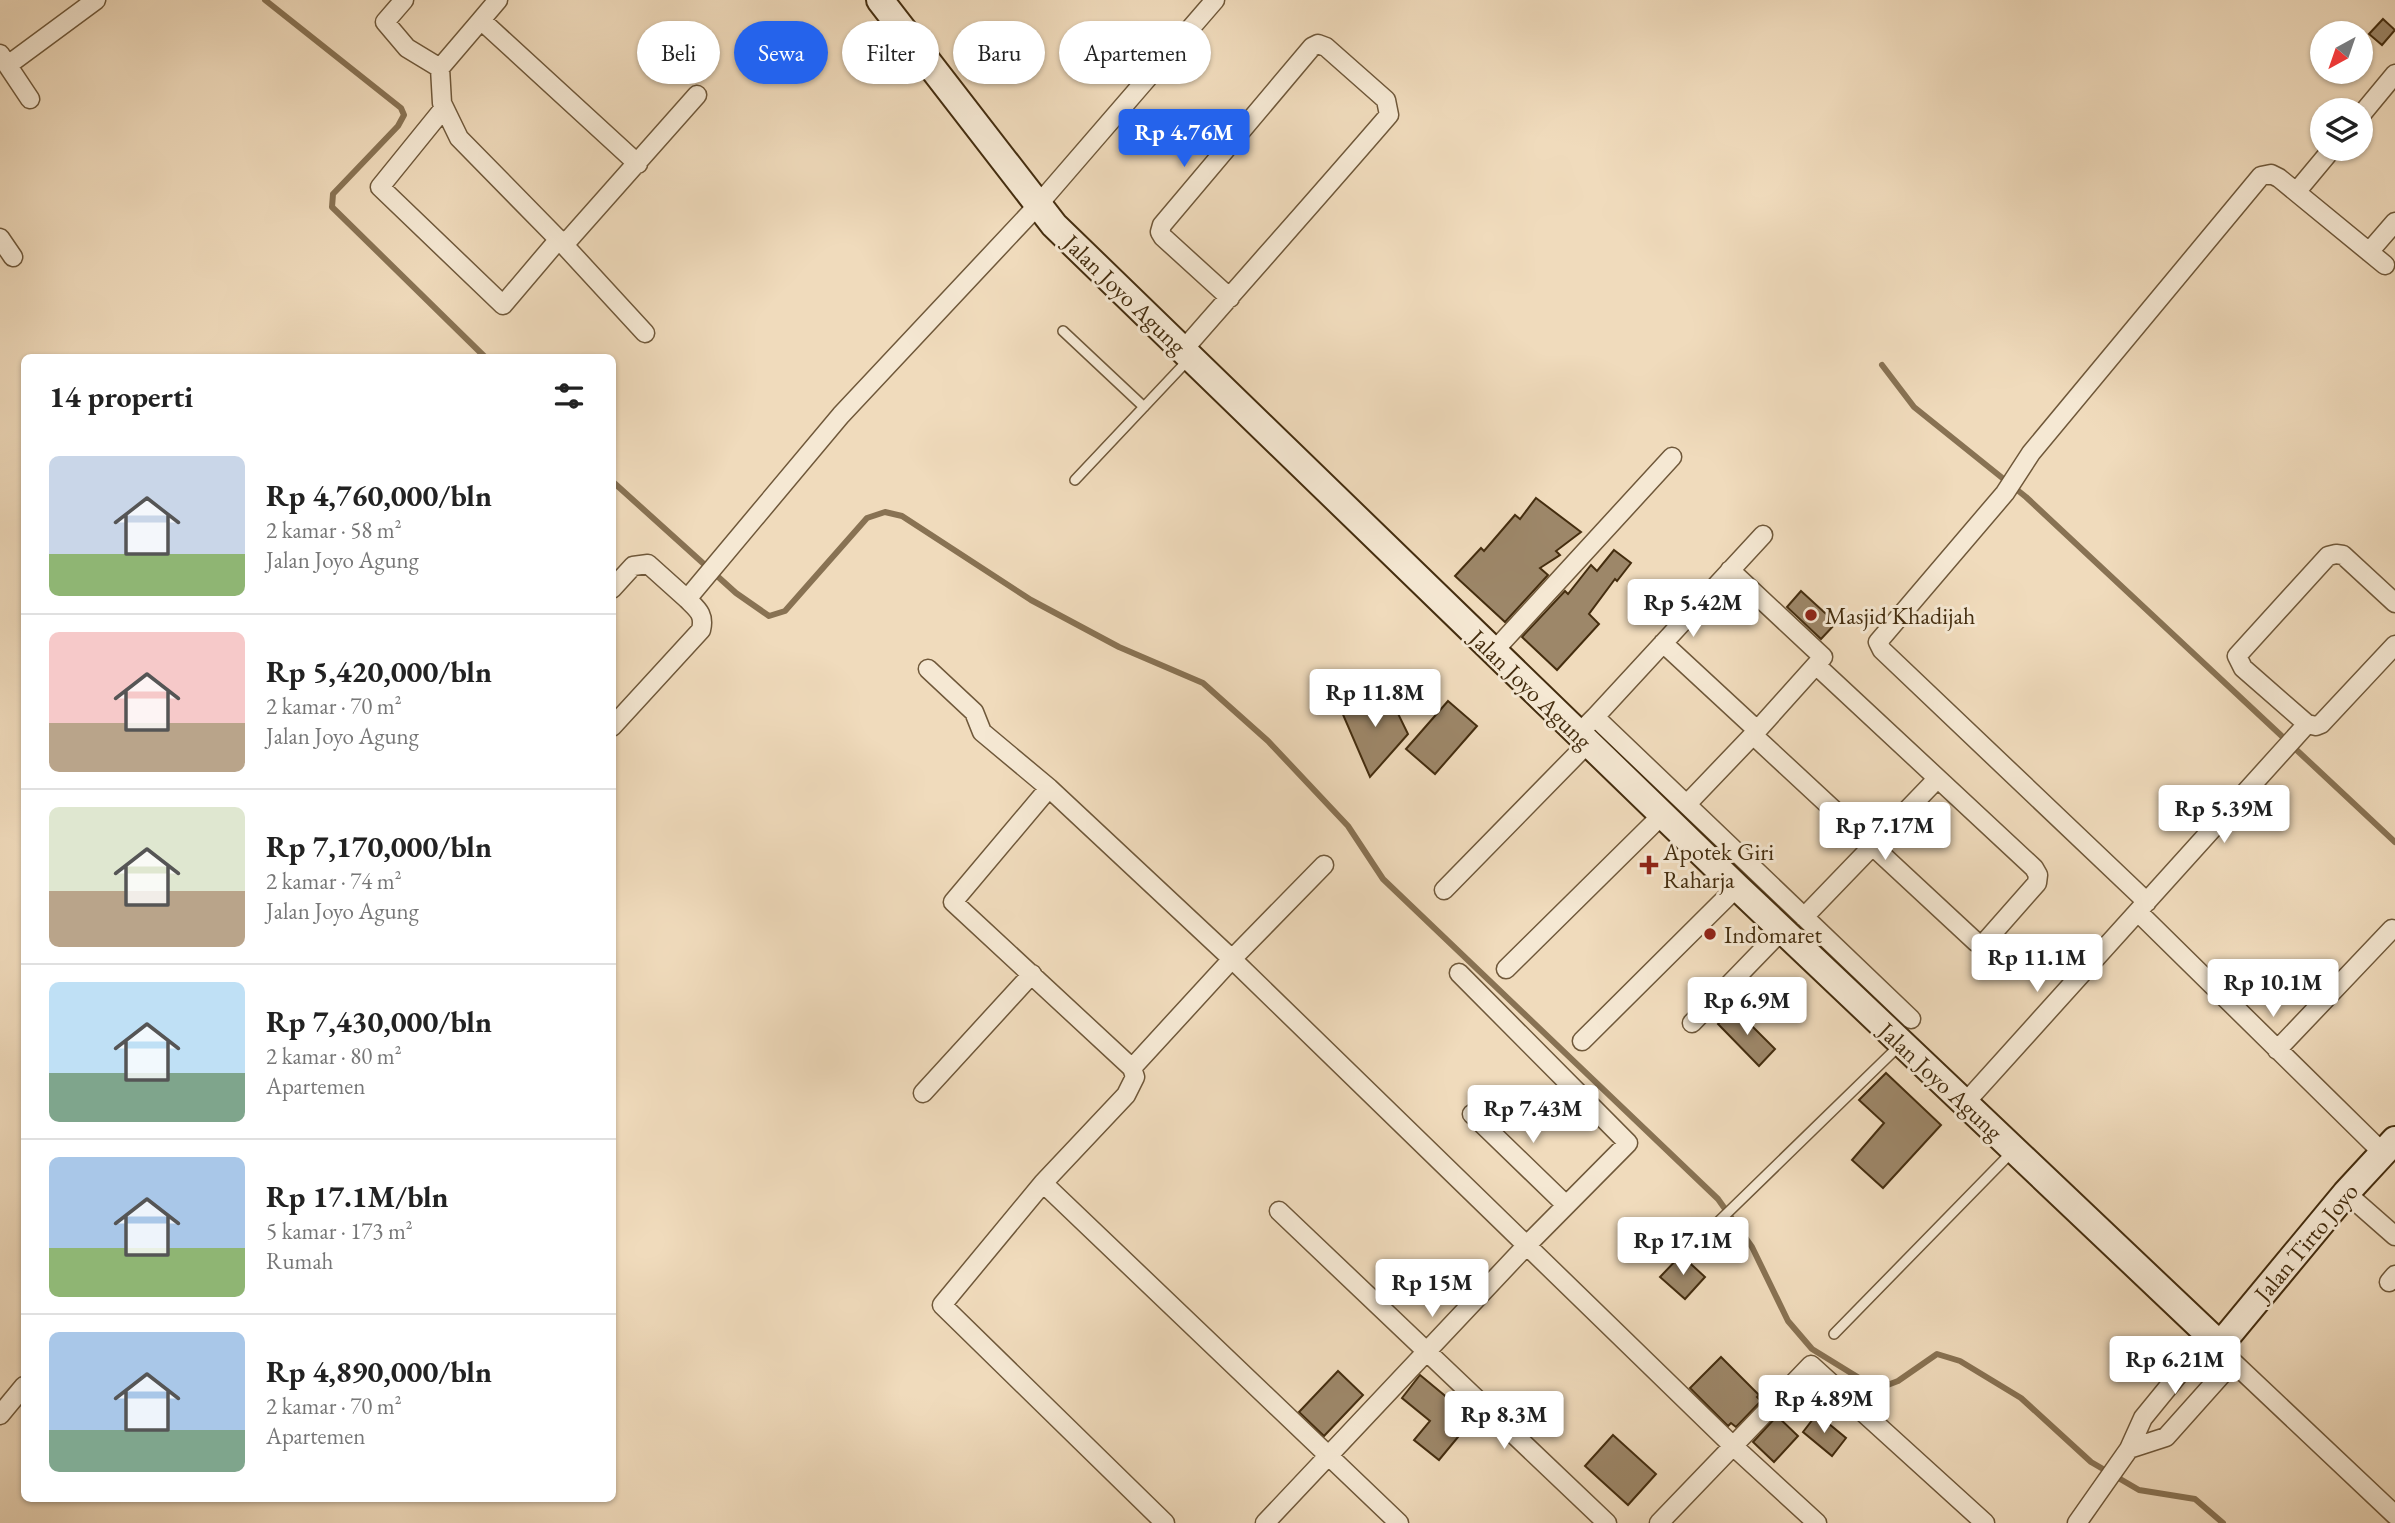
<!DOCTYPE html>
<html lang="id">
<meta charset="utf-8">
<style>
:root{--surface:#fff;--page:#f6f6f6;--text:#222;--muted:#767676;--line:#e0e0e0;--accent:#2563eb}
body{margin:0;font-family:"EB Garamond",serif;background:var(--page);color:var(--text);height:100vh;display:flex;flex-direction:column;font-size:26px;white-space:nowrap}
*{box-sizing:border-box;margin:0}
p{font-size:23px;color:var(--muted)}
.icon{flex:none;width:38px;height:38px;fill:none;stroke:currentColor;stroke-width:2;stroke-linecap:round;stroke-linejoin:round}
.map{position:relative;flex:1;overflow:hidden}
.panel{position:absolute;left:21px;top:354px;width:595px;height:1148px;display:flex;flex-direction:column;background:var(--surface);border-radius:10px;box-shadow:0 2px 5px #0004}
.panel>*{flex:none}
.banner{position:absolute;left:637px;top:21px;width:665px;height:63px;display:flex;gap:14px}
.needle{width:46px;rotate:220deg}
.controls{position:absolute;left:2310px;top:21px;display:grid;gap:14px}
.controls a{display:grid;place-items:center;width:63px;height:63px;border-radius:50%;background:var(--surface);box-shadow:0 2px 5px #0004;font-size:35px}
.price{position:absolute;translate:-50% -60px;padding:0 16px;border-radius:7px;background:#fff;color:#222;font-size:23px;line-height:46px;filter:drop-shadow(0 2px 4px #0008)}
.price::after{content:'';position:absolute;left:50%;top:42px;width:21px;height:16px;margin-left:-10px;background:inherit;clip-path:polygon(0 0,100% 0,50% 100%)}
.price.selected{background:var(--accent);color:#fff}
ul{padding:0;list-style:none}
li{display:flex;align-items:center;gap:21px;height:175px;padding:0 28px}
li+li{border-top:2px solid var(--line)}
li span{display:grid;place-items:center;flex:none;width:196px;height:140px;border-radius:10px;color:#555}
li>.icon{margin-inline-start:auto}
span .icon{width:84px;height:84px;fill:#fffc;stroke-width:1}
li b{font-size:30px}
h2{display:flex;justify-content:space-between;align-items:center;height:84px;padding:0 28px;font-size:30px}
.pill{padding:0 24px;border-radius:32px;background:var(--surface);box-shadow:0 2px 5px #0004;font-size:24px;line-height:63px}
.pill.selected{background:var(--accent);color:#fff}
.map>svg:first-child{display:block}
.lines{fill:none;stroke-linecap:round;stroke-linejoin:round}
.stream{stroke:#887253;stroke-width:6}
.building{fill:#9d8769;stroke:#442d0f;stroke-width:2}
.lane-casing{stroke:#6f583a;stroke-width:12}
.street-casing{stroke:#6f583a;stroke-width:21}
.secondary-casing{stroke:#442d0f;stroke-width:30}
.lane{stroke:#f5e8d3;stroke-width:9}
.street{stroke:#f5e8d3;stroke-width:18}
.secondary{stroke:#f5e8d3;stroke-width:26}
.poi-dot{fill:#8f2418;stroke:#f5e8d3;stroke-width:2.5}
.labels{text-anchor:middle;dominant-baseline:central;stroke-width:6;stroke-linejoin:round;paint-order:stroke}
.street-label{font-size:24px;fill:#442d0f;stroke:#f5e8d3}
.poi-label{font-size:24px;fill:#442d0f;stroke:#f5e8d3;text-anchor:start}
</style>
<div class="map">
<svg width="2395" height="1523" viewBox="0 0 2395 1523">
<rect width="100%" height="100%" fill="#f0dbbc"/>
<filter id="stains"><feTurbulence type="fractalNoise" baseFrequency=".00286" numOctaves="4"/><feColorMatrix values="0 0 0 0 .2 0 0 0 0 .09 0 0 0 0 .02 0 0 0 .5 -.17"/></filter>
<radialGradient id="worn" r=".72"><stop offset=".6" stop-color="#630" stop-opacity="0"/><stop offset="1" stop-color="#630" stop-opacity=".3"/></radialGradient>
<g class="lines">
<!-- stream -->
<path class="stream" d="M265 0 401 108 404 115 398 126 333 194 332 207 485 357
M1882 365 1914 407 2026 497 2395 842
M612 481 736 593 769 616 785 611 867 518 885 512 902 516 1031 600 1119 647 1203 683 1268 741 1348 826 1383 879 1718 1199 1752 1247 1788 1321 1812 1349 1877 1389 1898 1381 1937 1354 1960 1361 2021 1398 2091 1462 2139 1490 2195 1499 2223 1523"/>
</g>
<!-- building -->
<path class="building" d="M2383 19 2395 30 2382 45 2369 34Z
M1536 498 1581 532 1556 551 1560 555 1540 568 1548 575 1505 622 1455 576 1481 548 1484 551 1515 515 1520 519Z
M1614 550 1631 563 1617 581 1615 579 1589 614 1599 624 1557 670 1522 637 1565 591 1568 594 1591 565 1597 571Z
M1801 591 1836 623 1821 639 1787 607Z
M1386 689 1408 734 1370 777 1341 710Z
M1448 701 1477 726 1435 774 1406 749Z
M1734 1008 1775 1049 1759 1066 1718 1024Z
M1886 1073 1941 1125 1883 1188 1852 1160 1884 1123 1859 1100Z
M1681 1255 1705 1277 1685 1299 1660 1277Z
M1721 1357 1759 1395 1757 1397 1761 1401 1736 1427 1731 1423 1728 1426 1690 1388Z
M1338 1371 1363 1395 1324 1436 1299 1412Z
M1420 1375 1473 1419 1439 1460 1414 1440 1430 1421 1402 1398Z
M1817 1414 1846 1438 1832 1456 1803 1432Z
M1777 1416 1798 1436 1774 1462 1753 1442Z
M1613 1435 1656 1474 1628 1505 1585 1466Z"/>
<g class="lines">
<!-- lane casing -->
<g class="lane-casing">
<path id="lane" d="M1063 331 1144 407
M1075 480 1190 358
M1715 1225 1900 1045
M1834 1334 2011 1153"/>
</g>
<!-- street casing -->
<g class="street-casing">
<path id="street" d="M404 0 385 22 407 48 440 68
M481 20 498 0
M0 54 30 99
M8 65 96 0
M444 108 380 187 503 305 559 239
M2361 115 2395 74
M638 164 481 20 440 68 442 103 459 138 564 245 645 333
M2297 191 2332 149
M0 238 13 257
M564 245 697 95
M2369 252 2395 222
M1184 349C1252 271 1321 194 1389 115L1386 100 1326 47 1318 44 1312 47 1162 225 1160 232 1163 237 1230 298
M1730 570 1823 657 1753 735 1976 942 1981 944 1985 942 2037 883 2038 875 2034 868 1817 666
M612 589 633 566 648 564 687 599
M2395 603 2343 555 2336 554 2328 556 2237 656 2243 668 2307 724 2316 726 2321 724 2395 645
M1663 643 1757 730
M1493 652 1672 457
M928 669 974 712 982 732 1049 788 1232 959 1732 1445 1817 1523
M1595 717 1763 535
M612 727 701 630C705 614 697 609 687 599L841 415 1037 206 1215 0
M1578 734 1595 717 1911 1019
M1049 788 953 902 1132 1068 1135 1077 1126 1095 1043 1183 1399 1523
M1687 804 1753 735
M1444 890 1587 744
M2147 902 1882 650 1878 642 2005 493 2031 453 2261 176 2271 174 2279 178 2385 265
M2138 912 2383 1153
M1804 917 1937 779
M1506 969 1662 815
M1692 1023 1782 930
M1582 1041 1737 887
M2277 1050 2392 929
M1132 1068 1232 959 1324 865
M923 1093 1032 974
M1965 1103 2307 724
M1472 1114 1566 1205
M1043 1183 942 1305 1165 1523
M2346 1193 2395 1236
M1279 1211 1607 1523
M2389 1282 2395 1275
M2220 1345 2233 1362 2395 1515
M0 1415 24 1386
M2129 1449 2166 1437 2233 1362
M1265 1523 1527 1245 1628 1143 1459 973
M1659 1523 1811 1365 1985 1523
M2077 1523 2129 1449 2143 1418 2210 1336"/>
</g>
<!-- secondary casing -->
<g class="secondary-casing">
<path id="secondary" d="M880 0 1054 225 1737 887 2220 1345 2346 1193 2395 1140"/>
</g>
<!-- lane -->
<use href="#lane" class="lane"/>
<!-- street -->
<use href="#street" class="street"/>
<!-- secondary -->
<use href="#secondary" class="secondary"/>
</g>
<!-- markers -->
<g class="poi-dot">
<circle cx="1811" cy="615" r="7"/>
<path d="M1645.5 854.5h7v7h7v7h-7v7h-7v-7h-7v-7h7z"/>
<circle cx="1710" cy="934" r="7"/>
</g>
<g class="labels">
<!-- street labels -->
<g class="street-label">
<text transform="translate(1125 294) rotate(44)">Jalan Joyo Agung</text>
<text transform="translate(1531 689) rotate(44)">Jalan Joyo Agung</text>
<text transform="translate(1941 1081) rotate(43)">Jalan Joyo Agung</text>
<text transform="translate(2306 1242) rotate(-50)">Jalan Tirto Joyo</text>
</g>
<!-- poi labels -->
<g class="poi-label">
<text x="1825" y="615">Masjid Khadijah</text>
<text x="1663" y="851">Apotek Giri<tspan x="1663" dy="28">Raharja</tspan></text>
<text x="1724" y="934">Indomaret</text>
</g>
</g>
<rect width="100%" height="100%" filter="url(#stains)"/>
<rect width="100%" height="100%" fill="url(#worn)"/>
</svg>
<div class="controls">
<a><svg class="needle" viewBox="-14 -14 28 28"><path d="M0-13l5 13h-10z" fill="#e53935"/><path d="M0 13l5-13h-10z" fill="#767676"/></svg></a>
<a><svg class="icon" aria-label="layers" viewBox="0 0 24 24"><path d="M12 4l9 5-9 5-9-5zM3 14l9 5 9-5"/></svg></a>
</div>
<b class="price selected" style="left:1184px;top:169px">Rp 4.76M</b>
<b class="price" style="left:1693px;top:639px">Rp 5.42M</b>
<b class="price" style="left:1375px;top:729px">Rp 11.8M</b>
<b class="price" style="left:2224px;top:845px">Rp 5.39M</b>
<b class="price" style="left:1885px;top:862px">Rp 7.17M</b>
<b class="price" style="left:2037px;top:994px">Rp 11.1M</b>
<b class="price" style="left:2273px;top:1019px">Rp 10.1M</b>
<b class="price" style="left:1747px;top:1037px">Rp 6.9M</b>
<b class="price" style="left:1533px;top:1145px">Rp 7.43M</b>
<b class="price" style="left:1683px;top:1277px">Rp 17.1M</b>
<b class="price" style="left:1432px;top:1319px">Rp 15M</b>
<b class="price" style="left:2175px;top:1396px">Rp 6.21M</b>
<b class="price" style="left:1824px;top:1435px">Rp 4.89M</b>
<b class="price" style="left:1504px;top:1451px">Rp 8.3M</b>
<div class="banner">
<a class="pill">Beli</a>
<a class="pill selected">Sewa</a>
<a class="pill">Filter</a>
<a class="pill">Baru</a>
<a class="pill">Apartemen</a>
</div>
<section class="panel">
<h2>14 properti<svg class="icon" aria-label="filters" viewBox="0 0 24 24"><path d="M4 7h16M4 17h16"/><circle cx="9" cy="7" r="2"/><circle cx="15" cy="17" r="2"/></svg></h2>
<ul>
<li><span style="background:linear-gradient(#c9d6e8 70%,#8fb573 0)"><svg class="icon" aria-label="home" viewBox="0 0 24 24"><path d="M3 11l9-7 9 7M6 9v11h12V9"/></svg></span><div><b>Rp 4,760,000/bln</b><p>2 kamar · 58 m²</p><p>Jalan Joyo Agung</p></div></li>
<li><span style="background:linear-gradient(#f6c9c9 65%,#b9a48a 0)"><svg class="icon" aria-label="home" viewBox="0 0 24 24"><path d="M3 11l9-7 9 7M6 9v11h12V9"/></svg></span><div><b>Rp 5,420,000/bln</b><p>2 kamar · 70 m²</p><p>Jalan Joyo Agung</p></div></li>
<li><span style="background:linear-gradient(#dfe7d0 60%,#b9a48a 0)"><svg class="icon" aria-label="home" viewBox="0 0 24 24"><path d="M3 11l9-7 9 7M6 9v11h12V9"/></svg></span><div><b>Rp 7,170,000/bln</b><p>2 kamar · 74 m²</p><p>Jalan Joyo Agung</p></div></li>
<li><span style="background:linear-gradient(#bfe0f5 65%,#7fa58c 0)"><svg class="icon" aria-label="home" viewBox="0 0 24 24"><path d="M3 11l9-7 9 7M6 9v11h12V9"/></svg></span><div><b>Rp 7,430,000/bln</b><p>2 kamar · 80 m²</p><p>Apartemen</p></div></li>
<li><span style="background:linear-gradient(#a9c7e8 65%,#8fb573 0)"><svg class="icon" aria-label="home" viewBox="0 0 24 24"><path d="M3 11l9-7 9 7M6 9v11h12V9"/></svg></span><div><b>Rp 17.1M/bln</b><p>5 kamar · 173 m²</p><p>Rumah</p></div></li>
<li><span style="background:linear-gradient(#a9c7e8 70%,#7fa58c 0)"><svg class="icon" aria-label="home" viewBox="0 0 24 24"><path d="M3 11l9-7 9 7M6 9v11h12V9"/></svg></span><div><b>Rp 4,890,000/bln</b><p>2 kamar · 70 m²</p><p>Apartemen</p></div></li>
</ul>
</section>
</div>
